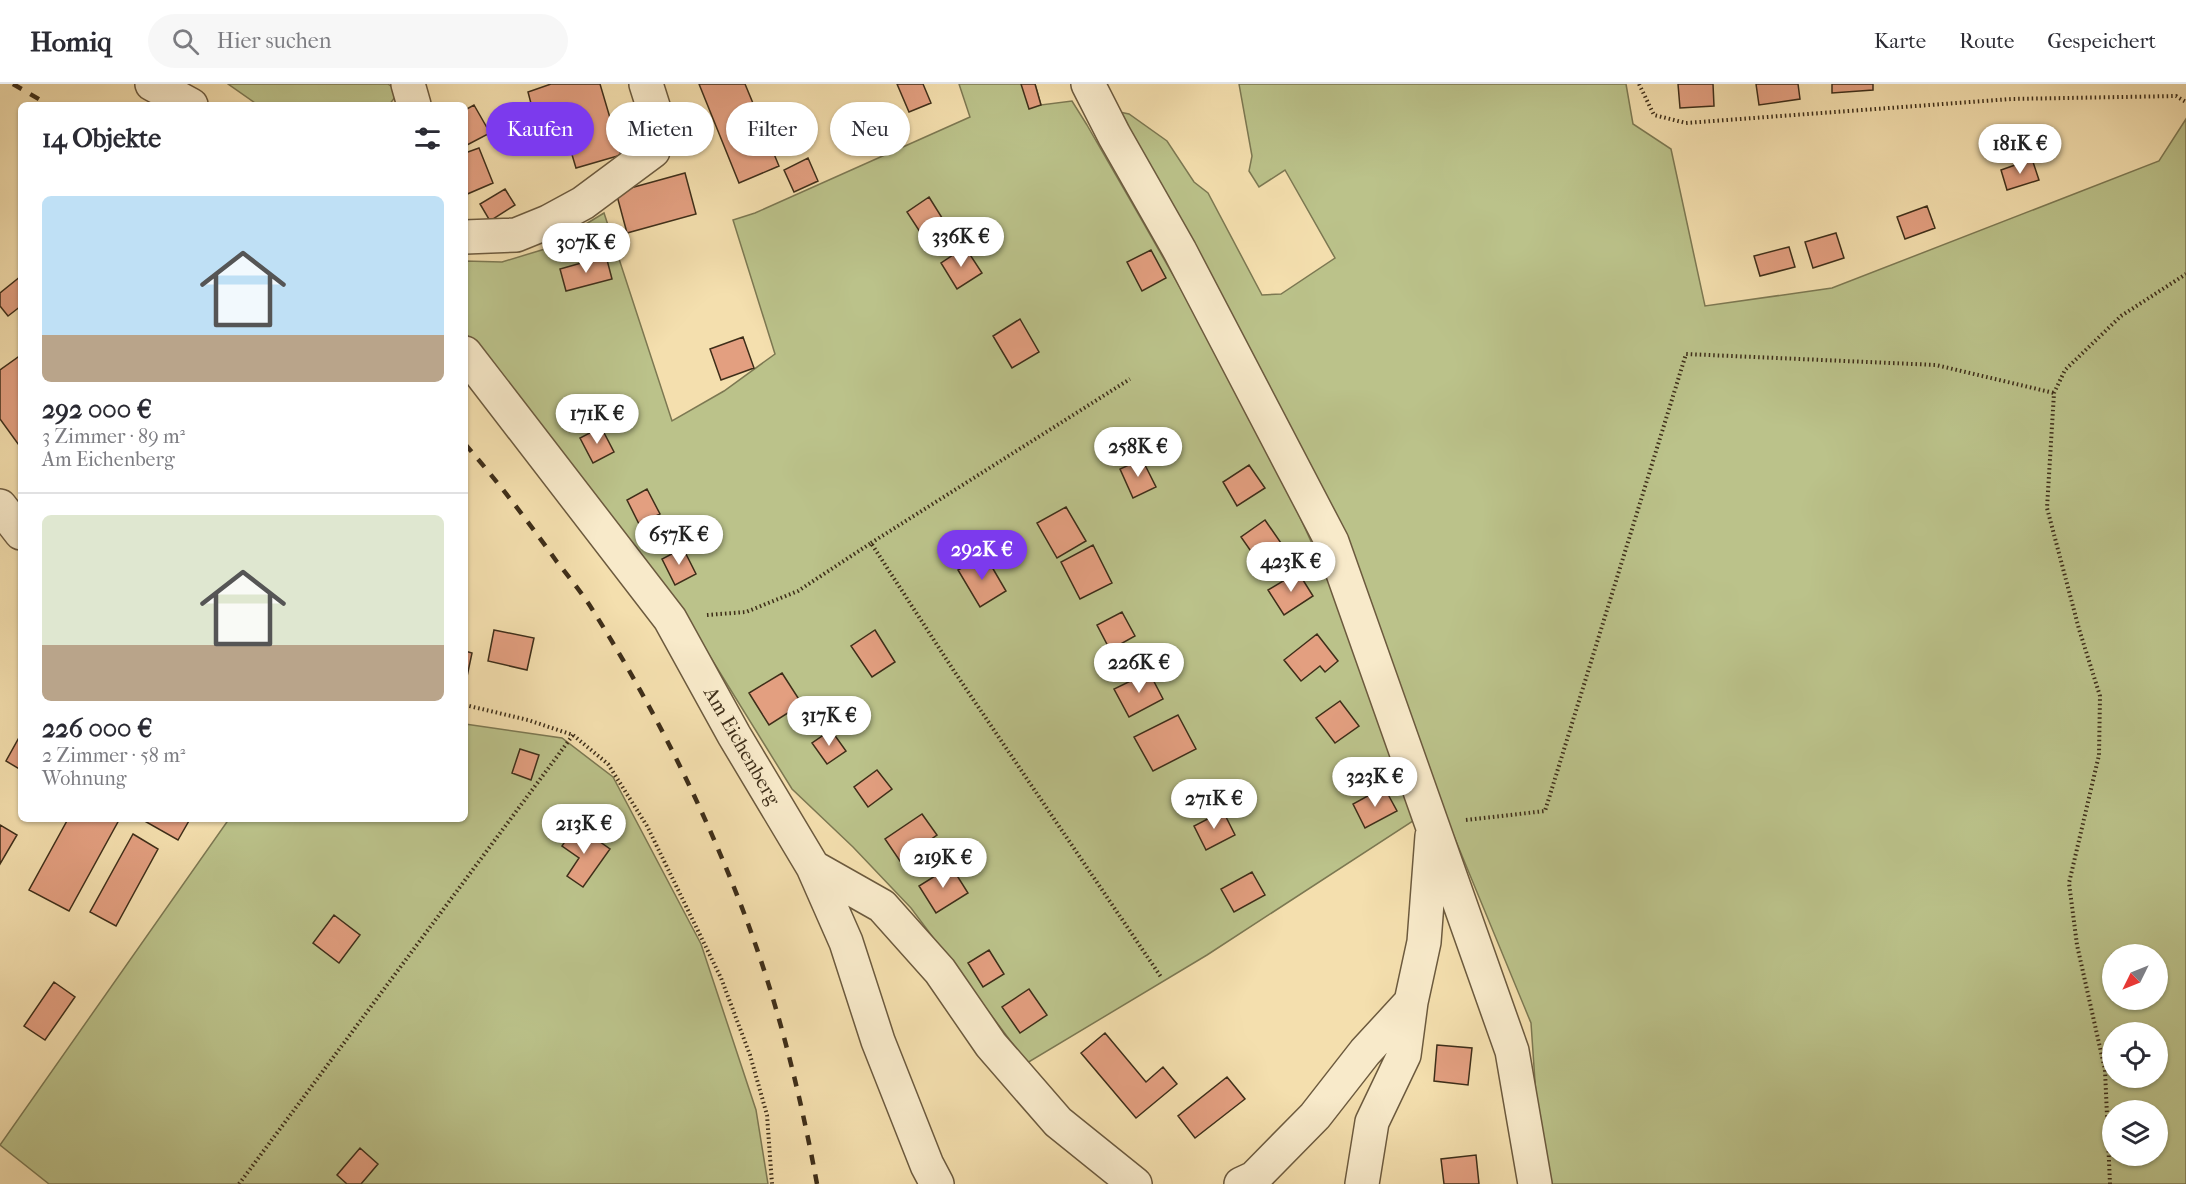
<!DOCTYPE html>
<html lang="de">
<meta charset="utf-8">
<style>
:root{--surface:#fff;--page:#f7f7f7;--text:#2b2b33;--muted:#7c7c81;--line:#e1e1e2;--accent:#7c3aed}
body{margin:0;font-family:"IM FELL French Canon",serif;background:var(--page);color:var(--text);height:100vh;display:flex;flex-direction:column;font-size:22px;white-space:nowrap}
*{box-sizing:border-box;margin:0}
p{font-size:20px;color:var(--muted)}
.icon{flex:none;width:33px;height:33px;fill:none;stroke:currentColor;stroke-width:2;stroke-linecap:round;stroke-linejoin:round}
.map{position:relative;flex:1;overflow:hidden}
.drawer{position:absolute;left:18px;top:18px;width:450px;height:720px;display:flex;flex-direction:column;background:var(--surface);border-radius:9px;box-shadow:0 2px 4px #0004}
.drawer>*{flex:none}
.hud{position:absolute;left:486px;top:18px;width:570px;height:54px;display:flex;gap:12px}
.needle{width:39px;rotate:227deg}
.fabs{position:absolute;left:2102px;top:860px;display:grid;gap:12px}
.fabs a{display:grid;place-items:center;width:66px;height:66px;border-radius:50%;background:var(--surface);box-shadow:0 2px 4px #0004;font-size:30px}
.price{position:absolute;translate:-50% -51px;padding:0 14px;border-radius:21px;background:#fff;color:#222;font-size:20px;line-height:39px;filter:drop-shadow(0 2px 3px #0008)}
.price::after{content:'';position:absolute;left:50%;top:36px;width:18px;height:14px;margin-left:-9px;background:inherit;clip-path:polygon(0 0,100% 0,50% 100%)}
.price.on{background:var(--accent);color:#fff}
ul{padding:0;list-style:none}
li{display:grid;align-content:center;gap:12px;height:318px;padding:0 24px}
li+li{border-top:2px solid var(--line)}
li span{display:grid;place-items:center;height:186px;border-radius:9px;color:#555}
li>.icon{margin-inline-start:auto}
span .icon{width:108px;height:108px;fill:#fffc;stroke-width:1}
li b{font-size:26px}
h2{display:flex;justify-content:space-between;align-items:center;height:72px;padding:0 24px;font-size:26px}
.tag{padding:0 21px;border-radius:27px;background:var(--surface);box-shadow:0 2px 4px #0004;font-size:21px;line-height:54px}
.tag.on{background:var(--accent);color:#fff}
header{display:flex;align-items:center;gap:36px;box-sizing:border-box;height:84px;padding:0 30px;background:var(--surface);border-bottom:2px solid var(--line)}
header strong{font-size:28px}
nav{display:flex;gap:33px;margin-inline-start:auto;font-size:21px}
.search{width:420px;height:54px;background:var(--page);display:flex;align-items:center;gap:15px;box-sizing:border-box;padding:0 21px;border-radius:33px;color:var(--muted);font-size:22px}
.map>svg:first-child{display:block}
.green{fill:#bbc28a;stroke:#7c7852;stroke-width:1.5;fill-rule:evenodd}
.building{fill:#e39f80;stroke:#3e2e19;stroke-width:1.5}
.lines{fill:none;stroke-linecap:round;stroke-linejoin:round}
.minor-casing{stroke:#6c5a3e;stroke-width:36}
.path{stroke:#3e2e19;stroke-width:4;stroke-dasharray:1.5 3;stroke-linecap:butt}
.minor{stroke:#f8eaca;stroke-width:33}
.rail{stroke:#3e2e19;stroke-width:4.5;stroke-dasharray:10 10;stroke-linecap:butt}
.labels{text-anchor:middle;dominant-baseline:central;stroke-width:4.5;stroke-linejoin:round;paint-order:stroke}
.street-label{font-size:20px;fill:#3e2e19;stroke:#f8eaca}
</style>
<header>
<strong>Homiq</strong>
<div class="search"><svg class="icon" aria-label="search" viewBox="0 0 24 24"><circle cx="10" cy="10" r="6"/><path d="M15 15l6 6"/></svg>Hier suchen</div>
<nav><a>Karte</a><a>Route</a><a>Gespeichert</a></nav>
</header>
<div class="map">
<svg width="2186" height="1100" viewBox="0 0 2186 1100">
<rect width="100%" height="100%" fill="#f4dfae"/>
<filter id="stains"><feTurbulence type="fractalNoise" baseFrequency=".00333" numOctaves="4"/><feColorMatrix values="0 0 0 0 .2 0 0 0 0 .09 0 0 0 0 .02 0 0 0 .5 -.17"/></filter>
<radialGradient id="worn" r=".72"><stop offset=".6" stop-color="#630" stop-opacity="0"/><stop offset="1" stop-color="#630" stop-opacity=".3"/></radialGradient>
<!-- green -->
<path class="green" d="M228 0H388L399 8 389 21H258Z
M959 0H1035L1041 21 1072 17 1087 41C1174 193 1265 344 1332 506 1364 581 1388 660 1413 737L1207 871 1027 979 911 824 853 763 792 705 701 558 606 428 465 248V177L502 178 545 165 604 129 672 337 724 307 775 270 733 136 755 129 970 33Z
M1239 0H1626L1633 40 1671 65 1705 222 1832 204 2159 77 2186 35V1100H1542L1531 939 1333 459 1110 26 1129 30 1167 57 1194 98 1208 109 1262 211 1281 210 1335 174 1285 86 1259 103 1249 87 1252 72ZM2112 870H2157V915H2112ZM2112 948H2157V993H2112ZM2112 1026H2157V1071H2112Z
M465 640 562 654 613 693 701 860 756 1026 768 1100H49L0 1061 229 735H465Z"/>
<!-- building -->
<path class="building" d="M551 0H600L621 71 576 84 558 24 534 31 528 8Z
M699 0H745L779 82 739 99Z
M897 0H923L931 19 909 28Z
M1021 0H1035L1041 21 1029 25Z
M1678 0H1713L1714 22 1680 24Z
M1756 0H1798L1800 15 1759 21Z
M1832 0H1873V6L1832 9Z
M474 21 490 49 467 61 465 26Z
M479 64 493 99 465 111V69Z
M808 74 818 97 794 108 784 86Z
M2032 75 2039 96 2007 106 2001 86Z
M685 89 696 130 627 149 616 108Z
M505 105 515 121 490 137 480 120Z
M929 113 944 137 922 151 907 128Z
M1927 122 1935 144 1905 155 1897 133Z
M1836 149 1844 174 1813 184 1805 158Z
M965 163 982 189 957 205 941 179Z
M1789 163 1795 183 1760 192 1754 172Z
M1151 166 1166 194 1142 207 1127 178Z
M606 172 612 195 566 207 560 185Z
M21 192V222L8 232 0 222V209Z
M1020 235 1039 268 1012 284 993 252Z
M743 253 754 284 721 296 710 265Z
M21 271V364L0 335V286Z
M601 343 614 368 593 379 580 354Z
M1142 375 1156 403 1133 414 1120 385Z
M1249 381 1265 404 1237 422 1223 398Z
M647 405 660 430 639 440 627 416Z
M1066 423 1086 457 1057 474 1037 439Z
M1265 436 1281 459 1257 476 1241 453Z
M1093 461 1112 499 1080 515 1061 478Z
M683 464 696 490 675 501 662 475Z
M985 471 1006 507 980 523 958 486Z
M1298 488 1313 512 1284 531 1268 506Z
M1122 528 1135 552 1110 566 1097 541Z
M494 546 534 554 527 586 488 577Z
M875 546 895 578 872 593 851 562Z
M1317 550 1338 577 1325 588 1320 582 1301 597 1284 576Z
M465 567 472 569 465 602Z
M1149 588 1163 615 1129 633 1114 605Z
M782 589 802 620 769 641 749 609Z
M1340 617 1359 642 1335 659 1316 634Z
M1178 631 1196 665 1153 687 1134 653Z
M831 646 846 667 827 680 812 659Z
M21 650V686L6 677Z
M520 665 539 671 531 696 512 689Z
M877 686 892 705 868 723 854 703Z
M1384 703 1397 727 1365 744 1353 720Z
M1223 727 1235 751 1206 766 1194 742Z
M922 730 937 751 900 777 885 755Z
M68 735 119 736 69 827 29 806Z
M141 735H190L178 756Z
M0 741 17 751 0 780Z
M576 741 610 765 583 803 567 792 579 774 562 762Z
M133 750 158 765 116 842 90 828Z
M951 782 968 809 936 829 919 802Z
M1252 788 1265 811 1234 828 1221 805Z
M334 831 360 851 339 879 313 859Z
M989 866 1004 890 983 903 968 879Z
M54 898 75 913 45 956 24 942Z
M1029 905 1047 931 1020 949 1002 923Z
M1105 949 1146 998 1163 983 1177 1000 1136 1034 1081 969Z
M1437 961 1472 964 1468 1001 1434 997Z
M1227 993 1245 1015 1195 1054 1178 1032Z
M360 1064 378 1080 361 1100H347L337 1091Z
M1476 1071 1479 1100H1444L1441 1075Z"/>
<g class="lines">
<!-- minor casing -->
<g class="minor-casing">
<path id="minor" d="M152 0 191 21
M408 0 414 21
M1088 0 1114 51 1180 167 1332 458 1512 967 1535 1100
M465 153 516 151 548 138 583 119 653 67 659 41 646 0
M465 269 670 535 734 651 813 783 846 858 878 957 927 1081 937 1100
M0 422 21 449
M813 783 882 822 940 887 991 961 1058 1038 1135 1100
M1241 1100 1254 1094 1315 1032 1365 968 1411 918
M1362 1100 1372 1038 1404 971 1411 918 1424 858 1432 752"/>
</g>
<!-- path -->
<path class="path" d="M1639 0 1654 31 1686 39 2011 15 2176 12 2186 18
M871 459 1130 295
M707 531 746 528 798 507 871 459 954 587 1161 893
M465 621 528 636 573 651 608 680 647 742 721 894 750 971 767 1031 772 1100
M1466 736 1545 727 1686 270 1936 281 2054 309
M239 1100 573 651
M2110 1100 2105 986 2077 861 2069 799 2099 671 2100 612 2079 545 2047 424 2054 309 2065 286 2121 232 2186 190"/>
<!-- minor -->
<use href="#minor" class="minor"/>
<!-- rail -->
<path class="rail" d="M13 0 49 21
M465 360C498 398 528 437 557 478 569 493 582 509 592 525 652 620 704 724 744 829 777 916 800 1008 817 1100"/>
</g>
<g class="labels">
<!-- street labels -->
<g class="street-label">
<text transform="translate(742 662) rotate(60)">Am Eichenberg</text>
</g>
</g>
<rect width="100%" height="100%" filter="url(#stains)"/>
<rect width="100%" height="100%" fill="url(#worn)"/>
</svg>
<div class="fabs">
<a><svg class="needle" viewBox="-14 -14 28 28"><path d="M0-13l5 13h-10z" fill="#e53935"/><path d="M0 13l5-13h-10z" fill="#7c7c81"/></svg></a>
<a><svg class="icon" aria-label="locate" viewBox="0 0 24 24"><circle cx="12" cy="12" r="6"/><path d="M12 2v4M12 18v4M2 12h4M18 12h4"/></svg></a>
<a><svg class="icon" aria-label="layers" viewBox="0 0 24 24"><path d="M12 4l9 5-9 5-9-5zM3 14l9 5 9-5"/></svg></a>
</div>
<b class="price" style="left:2020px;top:91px">181K €</b>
<b class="price" style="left:961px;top:184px">336K €</b>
<b class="price" style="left:586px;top:190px">307K €</b>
<b class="price" style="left:597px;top:361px">171K €</b>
<b class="price" style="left:1138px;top:394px">258K €</b>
<b class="price" style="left:679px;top:482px">657K €</b>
<b class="price on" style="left:982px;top:497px">292K €</b>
<b class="price" style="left:1291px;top:509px">423K €</b>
<b class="price" style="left:1139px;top:610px">226K €</b>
<b class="price" style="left:829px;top:663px">317K €</b>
<b class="price" style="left:1375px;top:724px">323K €</b>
<b class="price" style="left:1214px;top:746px">271K €</b>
<b class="price" style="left:584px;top:771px">213K €</b>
<b class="price" style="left:943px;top:805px">219K €</b>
<div class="hud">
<a class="tag on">Kaufen</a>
<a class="tag">Mieten</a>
<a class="tag">Filter</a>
<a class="tag">Neu</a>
</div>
<section class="drawer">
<h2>14 Objekte<svg class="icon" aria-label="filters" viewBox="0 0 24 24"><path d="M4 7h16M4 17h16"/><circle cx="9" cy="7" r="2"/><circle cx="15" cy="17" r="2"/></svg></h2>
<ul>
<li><span style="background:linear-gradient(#bfe0f5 75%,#b9a48a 0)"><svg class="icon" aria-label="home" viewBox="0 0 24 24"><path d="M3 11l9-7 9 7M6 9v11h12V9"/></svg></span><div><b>292 000 €</b><p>3 Zimmer · 89 m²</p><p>Am Eichenberg</p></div></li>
<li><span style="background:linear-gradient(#dfe7d0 70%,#b9a48a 0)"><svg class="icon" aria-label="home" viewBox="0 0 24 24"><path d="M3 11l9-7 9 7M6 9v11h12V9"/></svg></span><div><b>226 000 €</b><p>2 Zimmer · 58 m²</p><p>Wohnung</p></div></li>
</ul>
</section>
</div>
